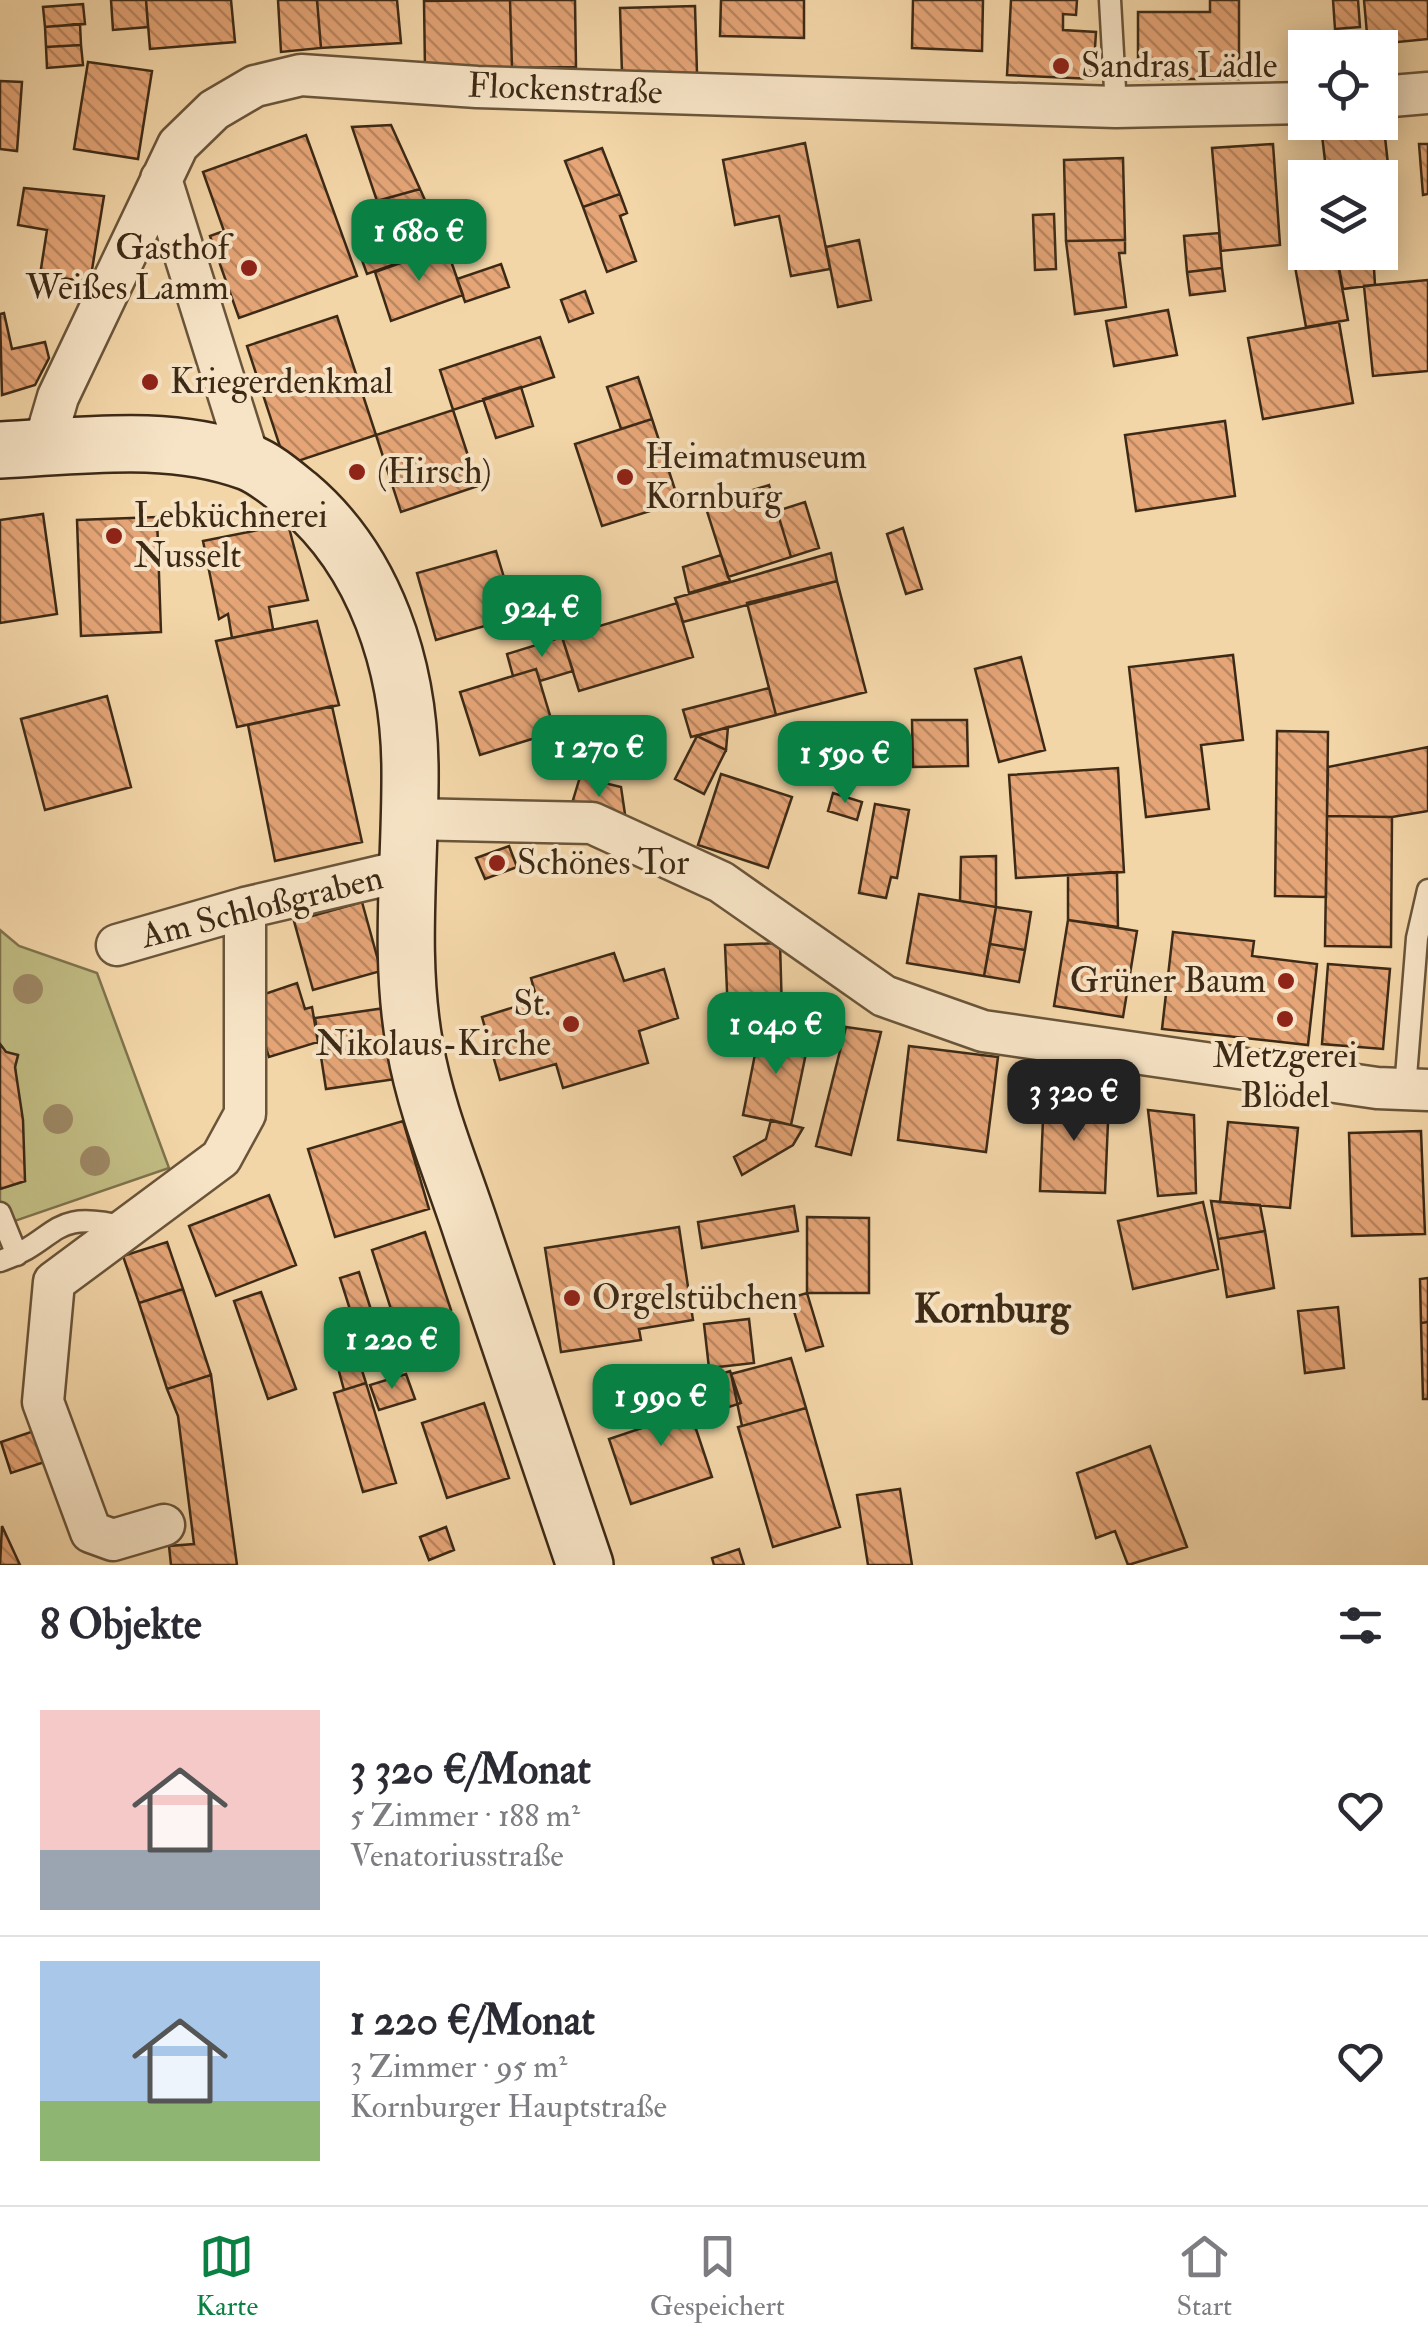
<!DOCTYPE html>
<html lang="de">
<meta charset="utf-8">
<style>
:root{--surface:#fff;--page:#f2f2f3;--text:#2b2b33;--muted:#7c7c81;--line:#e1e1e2;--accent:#0b8043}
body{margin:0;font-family:"IM FELL Double Pica",serif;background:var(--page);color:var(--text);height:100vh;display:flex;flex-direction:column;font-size:38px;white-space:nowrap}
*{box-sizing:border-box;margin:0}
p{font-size:32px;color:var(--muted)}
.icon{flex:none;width:55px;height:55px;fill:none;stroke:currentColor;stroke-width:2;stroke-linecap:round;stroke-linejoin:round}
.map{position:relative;height:1565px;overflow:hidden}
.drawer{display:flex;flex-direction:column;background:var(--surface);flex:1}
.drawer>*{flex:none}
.controls{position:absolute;left:1288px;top:30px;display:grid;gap:20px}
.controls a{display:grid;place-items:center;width:110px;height:110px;border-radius:0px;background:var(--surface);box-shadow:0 5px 25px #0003;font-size:50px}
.price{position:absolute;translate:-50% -85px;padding:0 22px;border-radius:20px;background:var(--accent);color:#fff;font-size:32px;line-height:65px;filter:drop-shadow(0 2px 5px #0008)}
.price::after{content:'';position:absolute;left:50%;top:60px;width:30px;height:22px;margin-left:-15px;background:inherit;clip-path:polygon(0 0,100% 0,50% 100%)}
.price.active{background:#222;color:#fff}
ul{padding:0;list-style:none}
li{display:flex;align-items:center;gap:30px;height:250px;padding:0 40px}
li+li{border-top:2px solid var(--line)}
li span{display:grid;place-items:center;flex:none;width:280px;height:200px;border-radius:0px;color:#555}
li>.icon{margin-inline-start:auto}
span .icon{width:120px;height:120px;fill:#fffc;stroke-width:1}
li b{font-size:42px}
h2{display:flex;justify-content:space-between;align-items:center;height:120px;padding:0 40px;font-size:42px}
.tab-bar{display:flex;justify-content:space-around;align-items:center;height:140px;border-top:2px solid var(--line);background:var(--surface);font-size:28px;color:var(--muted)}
.tab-bar a{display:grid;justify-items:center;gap:5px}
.tab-bar .active{color:var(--accent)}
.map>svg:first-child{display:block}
.green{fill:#c1bc83;stroke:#7f734c;stroke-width:2.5}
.building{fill:url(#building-back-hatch);stroke:#3d2a16;stroke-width:2.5}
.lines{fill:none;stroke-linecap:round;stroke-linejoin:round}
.lane-casing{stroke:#6a553a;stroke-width:25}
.street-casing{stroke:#6a553a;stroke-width:45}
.secondary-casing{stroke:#3d2a16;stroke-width:60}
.lane{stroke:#f7e4c6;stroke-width:20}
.street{stroke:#f7e4c6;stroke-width:40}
.secondary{stroke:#f7e4c6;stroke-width:55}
.tree{fill:#9d8764}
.poi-dot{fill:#8f2418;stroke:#f7e4c6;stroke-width:4}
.labels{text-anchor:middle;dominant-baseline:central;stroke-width:8;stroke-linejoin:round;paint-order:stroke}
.poi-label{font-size:35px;fill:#3d2a16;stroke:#f7e4c6;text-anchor:start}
.street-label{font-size:35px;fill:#3d2a16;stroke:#f7e4c6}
.quarter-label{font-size:40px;font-weight:bold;fill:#3d2a16;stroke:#f7e4c6}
</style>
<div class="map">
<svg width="1428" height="1565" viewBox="0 0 1428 1565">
<defs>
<pattern id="building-back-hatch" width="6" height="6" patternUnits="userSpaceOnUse" patternTransform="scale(2.5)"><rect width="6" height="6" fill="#e5a577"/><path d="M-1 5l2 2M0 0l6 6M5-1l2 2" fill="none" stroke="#bb8761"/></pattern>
</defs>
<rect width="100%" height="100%" fill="#f3d6a8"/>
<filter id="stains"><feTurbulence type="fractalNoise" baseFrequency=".002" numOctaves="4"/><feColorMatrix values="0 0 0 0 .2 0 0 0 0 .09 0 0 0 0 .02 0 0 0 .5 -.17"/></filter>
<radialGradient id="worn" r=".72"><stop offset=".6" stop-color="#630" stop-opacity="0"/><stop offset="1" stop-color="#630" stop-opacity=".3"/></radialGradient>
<!-- green -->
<path class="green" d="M0 930 19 946 97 973 169 1168 0 1226V1189L25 1181 15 1067 18 1056 6 1052 0 1044Z"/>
<!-- building -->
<path class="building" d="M111 0H146L148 27 113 30Z
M146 0H231L235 42 150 49Z
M278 0H317L321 48 281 52Z
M317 0H397L401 43 321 48Z
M510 0 512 68 425 70 424 1Z
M510 0H575L576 67 512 68Z
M721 0H804V38L720 36Z
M913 0H983L982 51 912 48Z
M1011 0H1077L1076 15 1063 14V30L1096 32 1093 79 1007 75Z
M1210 0H1239V79H1138V12H1210Z
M1333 0H1358L1360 27 1335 29Z
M1364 0H1428V39L1368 45Z
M83 4 85 24 45 27 43 7Z
M695 6 697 73 622 74 620 8Z
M80 24 81 45 46 47 45 27Z
M81 45 83 65 47 68 46 47Z
M88 62 152 71 138 159 74 149Z
M0 81 22 82 17 151 0 149Z
M391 125 420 189 377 201 352 127Z
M1384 128 1395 228 1380 230V178H1327L1322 135Z
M306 135 357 276 239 318 210 236 224 231 203 172Z
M805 143 830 269 791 276 779 216 735 225 723 160Z
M1273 144 1280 245 1221 251 1212 148Z
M1419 144H1428V194L1423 195Z
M602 148 620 194 583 207 565 161Z
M1123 158 1125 240 1066 241 1064 160Z
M24 188 104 196 90 282 40 275 47 230 18 225Z
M420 189 446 247 398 263 377 201Z
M620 194 627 213 620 216 636 261 607 272 583 207Z
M1054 214 1056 269 1035 270 1033 215Z
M386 227 398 263 367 274 354 238Z
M1219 233 1222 268 1187 272 1184 236Z
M859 240 871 300 838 307 826 247Z
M1125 240V253H1119L1126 307 1075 314 1066 241Z
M446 247 463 295 391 321 375 272Z
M1373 252 1375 285 1343 289 1336 252Z
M1336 254 1348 320 1306 327 1294 261Z
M501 264 509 287 465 302 457 279Z
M1222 268 1225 291 1190 295 1187 272Z
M1428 280V371L1373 376 1364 286Z
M585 291 593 313 569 322 561 300Z
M1168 310 1177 355 1114 366 1106 321Z
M4 313 12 349 45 342 49 358 35 385 2 395 0 314Z
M337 316 376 435 286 465 247 346Z
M1339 322 1353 403 1263 419 1248 338Z
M540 337 554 377 453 410 440 370Z
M638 377 652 419 621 429 607 387Z
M521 387 533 426 496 438 483 399Z
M453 410 478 486 401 512 376 435Z
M652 419 679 502 602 526 575 444Z
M1225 421 1235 496 1136 511 1125 435Z
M769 485 791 557 728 577 705 505Z
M805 502 819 548 791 557 777 511Z
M43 514 57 614 0 623V520Z
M157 517 161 632 81 636 77 520Z
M288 524 308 600 269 607 273 629 232 638 228 614 219 619 203 541Z
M903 528 922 589 906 594 887 534Z
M496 551 516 617 436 640 417 573Z
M831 553 837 581 683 622 675 598Z
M721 555 730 581 689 593 683 567Z
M837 581 866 692 776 715 747 603Z
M677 603 693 657 579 691 562 637Z
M317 621 339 705 237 727 216 641Z
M562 637 573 671 540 681 536 669 513 676 507 654Z
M1233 655 1243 740 1201 745 1209 809 1146 817 1129 667Z
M1021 657 1045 750 999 762 975 669Z
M536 669 555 732 480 755 460 692Z
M769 688 776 715 691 737 683 710Z
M107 696 131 787 45 810 21 719Z
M332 706 362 842 275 861 248 725Z
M912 720H967L968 766 913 767Z
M728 727 726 750 697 736Z
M1277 731 1328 732 1326 897 1275 896Z
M697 736 726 750 704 794 675 779Z
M1428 747V811L1392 817 1327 816 1328 767Z
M1118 768 1124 872 1016 878 1009 775Z
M721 774 792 797 768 868 698 845Z
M580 777 621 787 626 821 570 810Z
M833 793 862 802 857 820 828 811Z
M875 804 909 810 897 878 891 877 886 898 859 893Z
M1327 816 1392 817 1391 947 1325 946Z
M509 846 517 867 485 879 476 858Z
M996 856V907L960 901 961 857Z
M1117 872 1118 927 1068 920V875Z
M919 894 996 907 984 976 907 963Z
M362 902 381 971 313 990 294 921Z
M996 907 1031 912 1025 950 990 944Z
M1068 920 1137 931 1123 1017 1054 1006Z
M1173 932 1254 941 1252 956 1317 964 1308 1045 1162 1029Z
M780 943 782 1012 728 1014 725 945Z
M990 944 1025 950 1019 982 984 976Z
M614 953 624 981 664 969 678 1018 639 1031 648 1063 563 1088 556 1064 500 1080 482 1017 537 1000 531 978Z
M1328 964 1390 969 1383 1049 1322 1044Z
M297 983 305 1009 312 1007 318 1042 269 1057 250 999Z
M385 1008 396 1079 326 1089 315 1018Z
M846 1027 881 1032 851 1155 816 1146Z
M760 1029 809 1039 791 1125 743 1115Z
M0 1044 6 1052 18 1055 15 1067 23 1120 25 1181 0 1189Z
M909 1046 998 1057 986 1152 898 1140Z
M1044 1095 1109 1098 1105 1193 1040 1191Z
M1148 1110 1194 1115 1196 1193 1158 1196Z
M771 1120 803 1128 793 1145 742 1175 734 1157 766 1139Z
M403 1121 429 1209 335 1237 308 1149Z
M1228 1122 1298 1128 1290 1208 1220 1202Z
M1421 1131 1425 1234 1352 1236 1349 1133Z
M269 1195 296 1265 216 1296 189 1226Z
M1211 1201 1260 1205 1265 1231 1218 1239Z
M1203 1202 1218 1269 1133 1289 1118 1221Z
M794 1206 798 1231 702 1248 698 1222Z
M807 1217 869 1218V1293H807Z
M679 1227 693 1320 639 1329 641 1340 561 1352 545 1248Z
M1265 1231 1274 1288 1227 1297 1218 1239Z
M425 1232 451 1310 397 1328 372 1250Z
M167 1242 183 1289 139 1303 123 1256Z
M359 1272 379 1335 360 1341 340 1278Z
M1428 1278V1322L1421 1323 1420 1279Z
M183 1289 211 1375 167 1389 139 1303Z
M261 1292 296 1389 268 1399 234 1301Z
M807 1293 823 1346 806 1351 790 1298Z
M1338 1307 1344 1368 1305 1373 1298 1311Z
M749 1319 754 1363 709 1368 704 1324Z
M1428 1322V1399H1423L1421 1323Z
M358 1358 366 1383 344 1390 337 1364Z
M791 1358 806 1408 742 1426 731 1374Z
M730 1371 741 1403 693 1419 682 1387Z
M406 1374 415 1399 379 1410 370 1385Z
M211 1375 237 1565H171L169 1546 194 1544 178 1416 167 1389Z
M366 1383 396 1483 363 1492 334 1393Z
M682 1387 712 1477 631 1504 609 1439 648 1426 640 1401Z
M484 1403 509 1478 447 1498 422 1423Z
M806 1408 840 1527 773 1547 738 1427Z
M40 1429 51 1460 11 1473 1 1442Z
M1150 1446 1187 1547 1128 1565 1115 1531 1096 1538 1077 1473Z
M900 1489 912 1565H868L857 1495Z
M2 1526 20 1565H0Z
M446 1527 454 1550 429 1560 420 1537Z
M739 1549 744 1565H714L712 1558Z"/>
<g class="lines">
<!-- lane casing -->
<g class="lane-casing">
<path id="lane" d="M1110 0 1116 107
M1405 1089 1417 938 1428 890
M0 1213 17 1255
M0 1261C61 1240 48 1208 125 1227"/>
</g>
<!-- street casing -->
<g class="street-casing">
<path id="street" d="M1380 97 1428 93
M161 179 250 463
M43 448 58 397 178 145 214 110 255 86 301 75 477 87 1116 107 1305 103
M410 819 592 823 721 882 884 996 983 1031 1377 1088 1428 1090
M117 945 245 908 407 870
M164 1525 113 1540 91 1532 43 1402 54 1282 221 1158 245 1114V908"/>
</g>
<!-- secondary casing -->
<g class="secondary-casing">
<path id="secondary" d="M0 450C82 446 169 433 248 462 266 469 283 484 298 496 376 562 409 667 410 767 411 860 398 955 415 1047 426 1111 453 1173 473 1235 510 1345 548 1455 585 1565"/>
</g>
<!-- lane -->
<use href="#lane" class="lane"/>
<!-- street -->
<use href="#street" class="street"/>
<!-- secondary -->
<use href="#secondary" class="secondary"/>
</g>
<!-- trees -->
<g class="tree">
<circle cx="28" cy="989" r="15"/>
<circle cx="58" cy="1119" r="15"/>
<circle cx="95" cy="1161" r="15"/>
</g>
<!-- markers -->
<g class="poi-dot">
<circle cx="1061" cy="66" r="10"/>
<circle cx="249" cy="268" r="10"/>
<circle cx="150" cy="382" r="10"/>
<circle cx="357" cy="472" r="10"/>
<circle cx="625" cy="477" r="10"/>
<circle cx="114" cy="536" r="10"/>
<circle cx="497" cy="863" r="10"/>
<circle cx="1286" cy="981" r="10"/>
<circle cx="1285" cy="1019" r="10"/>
<circle cx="571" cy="1024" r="10"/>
<circle cx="572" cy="1298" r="10"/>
</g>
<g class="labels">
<!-- poi labels -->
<g class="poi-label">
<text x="1081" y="66">Sandras Lädle</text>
<text x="229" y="248" text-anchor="end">Gasthof<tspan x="229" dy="40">Weißes Lamm</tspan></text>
<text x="170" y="382">Kriegerdenkmal</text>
<text x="645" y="457">Heimatmuseum<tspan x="645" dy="40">Kornburg</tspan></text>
<text x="377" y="472">(Hirsch)</text>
<text x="134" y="516">Lebküchnerei<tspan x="134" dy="40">Nusselt</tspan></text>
<text x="517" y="863">Schönes Tor</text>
<text x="1266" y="981" text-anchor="end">Grüner Baum</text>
<text x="551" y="1004" text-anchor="end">St.<tspan x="551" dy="40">Nikolaus-Kirche</tspan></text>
<text x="1285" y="1056" text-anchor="middle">Metzgerei<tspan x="1285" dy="40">Blödel</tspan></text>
<text x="592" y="1298">Orgelstübchen</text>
</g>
<!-- street labels -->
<g class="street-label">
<text transform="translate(565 89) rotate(2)">Flockenstraße</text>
<text transform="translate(262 907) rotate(-14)">Am Schloßgraben</text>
</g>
<!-- quarter labels -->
<g class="quarter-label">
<text x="992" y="1309">Kornburg</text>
</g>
</g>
<rect width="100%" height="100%" filter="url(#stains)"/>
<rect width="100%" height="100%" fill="url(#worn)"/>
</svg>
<div class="controls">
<a><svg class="icon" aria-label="locate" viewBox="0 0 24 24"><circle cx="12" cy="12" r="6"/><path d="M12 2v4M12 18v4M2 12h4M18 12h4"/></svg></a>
<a><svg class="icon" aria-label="layers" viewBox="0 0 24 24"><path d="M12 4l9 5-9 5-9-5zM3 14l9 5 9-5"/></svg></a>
</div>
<b class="price" style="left:419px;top:284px">1 680 €</b>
<b class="price" style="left:542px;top:660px">924 €</b>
<b class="price" style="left:599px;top:800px">1 270 €</b>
<b class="price" style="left:845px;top:806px">1 590 €</b>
<b class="price" style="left:776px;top:1077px">1 040 €</b>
<b class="price active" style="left:1074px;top:1144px">3 320 €</b>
<b class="price" style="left:392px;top:1392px">1 220 €</b>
<b class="price" style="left:661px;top:1449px">1 990 €</b>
</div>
<section class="drawer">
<h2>8 Objekte<svg class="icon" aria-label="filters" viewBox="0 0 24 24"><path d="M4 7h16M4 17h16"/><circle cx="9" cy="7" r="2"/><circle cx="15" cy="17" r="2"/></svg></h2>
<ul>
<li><span style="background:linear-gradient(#f6c9c9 70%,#9aa5b1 0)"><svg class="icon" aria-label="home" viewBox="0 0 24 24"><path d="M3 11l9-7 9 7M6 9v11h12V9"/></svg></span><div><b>3 320 €/Monat</b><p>5 Zimmer · 188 m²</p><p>Venatoriusstraße</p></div><svg class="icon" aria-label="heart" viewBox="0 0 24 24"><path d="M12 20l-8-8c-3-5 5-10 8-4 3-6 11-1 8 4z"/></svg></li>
<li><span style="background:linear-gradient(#a9c7e8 70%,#8fb573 0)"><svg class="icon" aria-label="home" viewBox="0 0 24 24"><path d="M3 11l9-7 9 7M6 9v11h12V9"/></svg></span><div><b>1 220 €/Monat</b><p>3 Zimmer · 95 m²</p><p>Kornburger Hauptstraße</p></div><svg class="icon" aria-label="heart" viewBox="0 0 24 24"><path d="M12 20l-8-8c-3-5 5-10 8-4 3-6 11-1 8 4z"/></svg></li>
</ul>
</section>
<nav class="tab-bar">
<a class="active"><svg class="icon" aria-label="map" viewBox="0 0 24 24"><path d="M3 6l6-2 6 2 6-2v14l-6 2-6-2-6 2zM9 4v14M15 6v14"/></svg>Karte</a>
<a><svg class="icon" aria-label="saved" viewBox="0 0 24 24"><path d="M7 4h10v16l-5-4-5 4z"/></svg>Gespeichert</a>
<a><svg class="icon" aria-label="home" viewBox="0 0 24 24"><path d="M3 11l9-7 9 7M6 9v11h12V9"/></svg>Start</a>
</nav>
